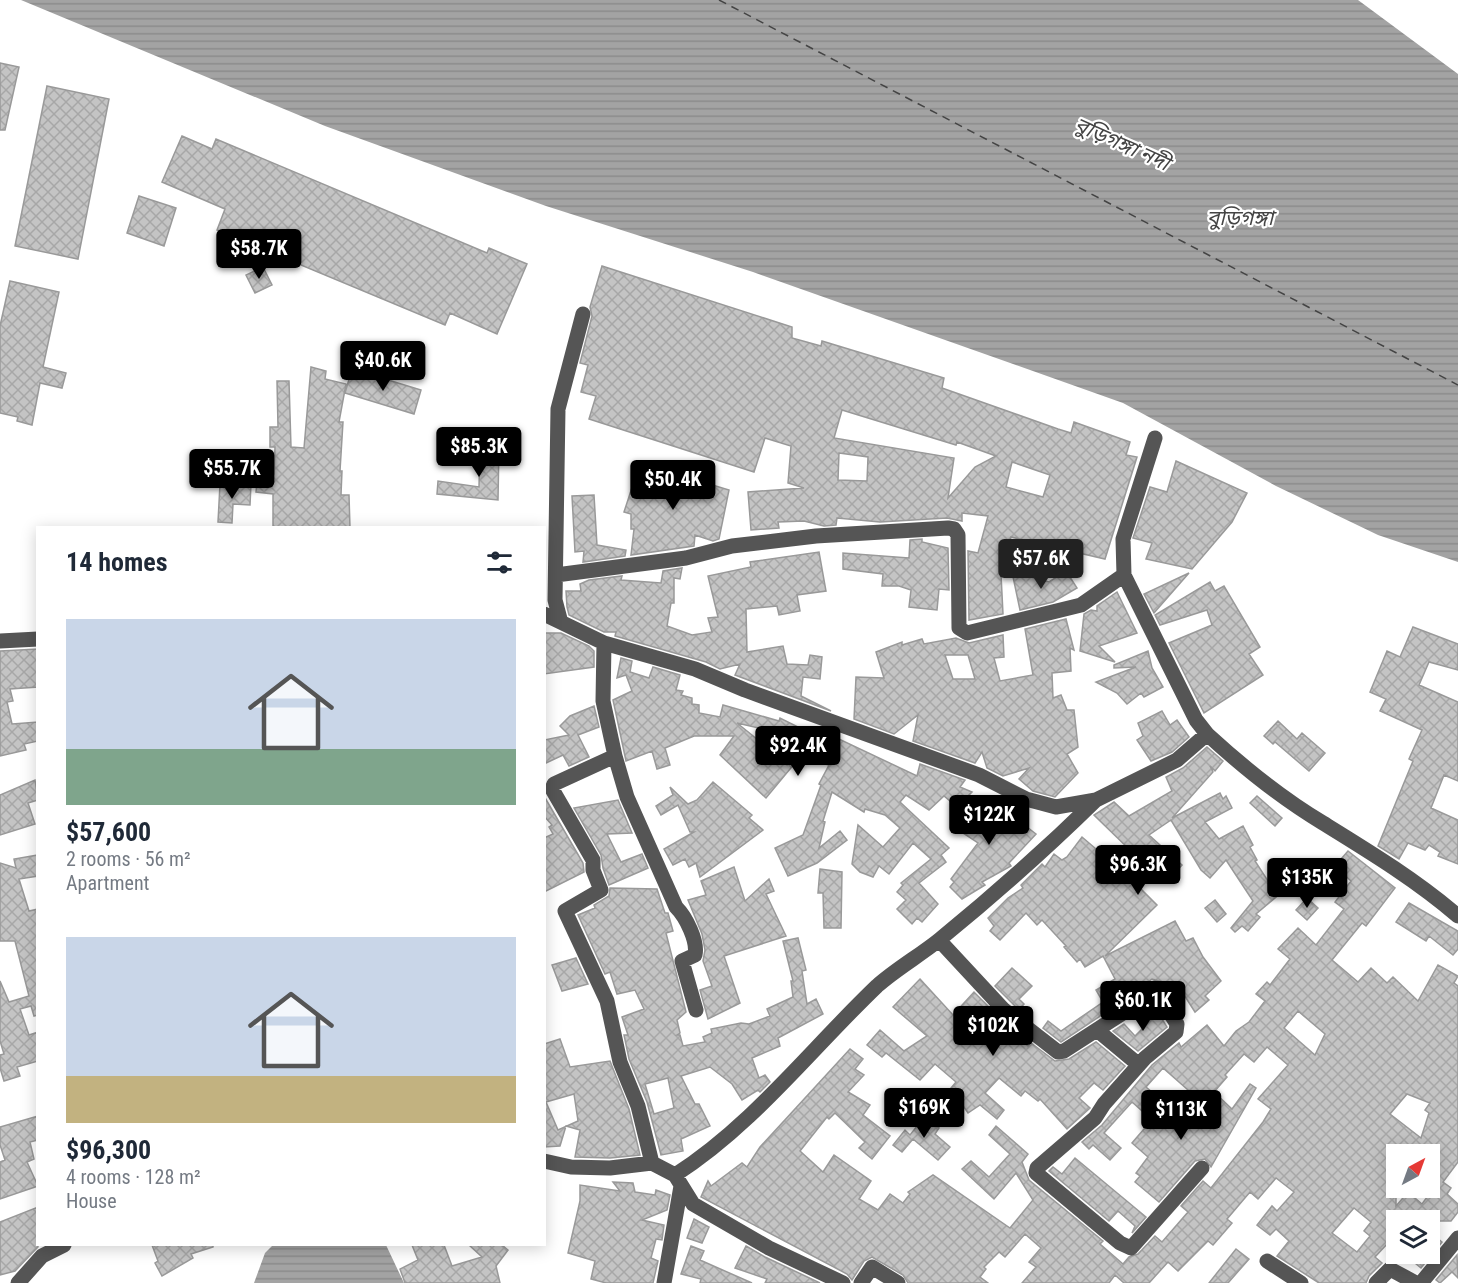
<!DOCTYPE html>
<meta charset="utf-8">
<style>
:root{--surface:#fff;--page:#f6f6f7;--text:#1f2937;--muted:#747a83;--accent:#000}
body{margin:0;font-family:"Roboto Condensed","Noto Sans Bengali",sans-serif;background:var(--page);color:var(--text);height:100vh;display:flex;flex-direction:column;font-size:22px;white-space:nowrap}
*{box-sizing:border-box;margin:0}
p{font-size:20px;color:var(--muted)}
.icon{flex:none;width:33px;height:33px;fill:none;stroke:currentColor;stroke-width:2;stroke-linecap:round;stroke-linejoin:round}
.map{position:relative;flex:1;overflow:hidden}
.panel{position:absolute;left:36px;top:526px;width:510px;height:720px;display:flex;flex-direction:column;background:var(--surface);border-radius:0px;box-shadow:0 3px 15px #0003}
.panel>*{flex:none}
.needle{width:39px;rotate:41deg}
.tools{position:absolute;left:1386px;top:1144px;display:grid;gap:12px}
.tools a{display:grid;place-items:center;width:54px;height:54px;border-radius:0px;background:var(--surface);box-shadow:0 3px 15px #0003;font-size:30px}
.price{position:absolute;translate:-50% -51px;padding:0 14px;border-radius:6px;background:var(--accent);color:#fff;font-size:20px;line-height:39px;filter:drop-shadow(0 2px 3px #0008)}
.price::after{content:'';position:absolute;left:50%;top:36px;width:18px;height:14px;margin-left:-9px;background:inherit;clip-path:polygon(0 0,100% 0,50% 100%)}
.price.current{background:#222;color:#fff}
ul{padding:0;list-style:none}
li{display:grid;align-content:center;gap:12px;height:318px;padding:0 30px}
li span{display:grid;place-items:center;height:186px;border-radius:0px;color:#555}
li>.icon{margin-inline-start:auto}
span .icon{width:108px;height:108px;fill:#fffc;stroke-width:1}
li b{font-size:26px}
h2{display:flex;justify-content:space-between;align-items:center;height:72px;padding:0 30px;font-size:26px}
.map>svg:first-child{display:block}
.water{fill:url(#water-rules)}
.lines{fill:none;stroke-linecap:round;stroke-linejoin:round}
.ferry{stroke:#444;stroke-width:1.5;stroke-dasharray:8 6;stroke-linecap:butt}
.building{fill:url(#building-cross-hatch);stroke:#999;stroke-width:1.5;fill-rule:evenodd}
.minor{stroke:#555;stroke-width:15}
.labels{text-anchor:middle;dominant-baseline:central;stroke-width:4.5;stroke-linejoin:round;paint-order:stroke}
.water-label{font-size:21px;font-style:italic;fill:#444;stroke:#fff}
</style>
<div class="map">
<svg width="1458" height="1283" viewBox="0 0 1458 1283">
<defs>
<pattern id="water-rules" width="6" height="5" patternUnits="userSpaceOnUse" patternTransform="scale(1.5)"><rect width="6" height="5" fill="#a3a3a3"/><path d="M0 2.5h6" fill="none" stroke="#8b8b8b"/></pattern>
<pattern id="building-cross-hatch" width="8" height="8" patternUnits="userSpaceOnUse" patternTransform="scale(1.5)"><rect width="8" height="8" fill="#c4c4c4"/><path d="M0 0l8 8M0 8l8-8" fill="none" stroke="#a7a7a7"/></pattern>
</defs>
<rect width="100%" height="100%" fill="#fff"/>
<!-- water -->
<path class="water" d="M21 0H1358L1458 74V562L1378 535 1276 486 1123 403 753 272 546 206 325 126Z
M273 1245H386L404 1283H254L265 1253Z"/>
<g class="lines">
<!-- ferry -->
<path class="ferry" d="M719 0 1458 385"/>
</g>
<!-- building -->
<path class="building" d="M0 63 19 67 5 130H0Z
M47 86 109 99 78 259 15 246Z
M182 136 212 149 216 139 487 253 489 248 527 264 497 334 450 313 445 325 217 230 225 209 162 182Z
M139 196 176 208 164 246 127 233Z
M602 266 792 327V338L821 346 822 341 944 378 942 388 1058 429 1071 433 1074 422 1130 442 1126 455 1137 457 1105 559 1011 537 1007 553 1000 554 1003 614 969 620 968 551 978 553 988 516 962 513V521L947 518 880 522 837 518 836 525 824 526 804 521 778 522 779 528 751 530 748 492 804 488 788 483 791 446 765 438 754 472 589 419 596 396 581 392 588 365 580 363 592 316 590 307ZM842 410 956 445 957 442 996 456 975 467 948 498 954 458 834 438ZM839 453 868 457 867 481 838 480ZM1012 462 1050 475 1043 497 1006 487Z
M263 267 272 285 255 293 246 275Z
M10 281 59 292 43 367 66 373 62 388 40 383 32 425 17 421 18 417 0 413V326Z
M311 367 326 371 325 379 346 384 339 422H343L340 471H342L341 495H349L350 528H273V494L256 492 258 472 274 474 275 447H270V427H278L277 381H289L291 447 304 448Z
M352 369 421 390 414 414 345 393Z
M480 444 499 445 498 500 437 494 438 481 479 487Z
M1176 461 1247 493 1232 522 1192 569 1146 559 1152 543 1133 538 1150 487 1167 492Z
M640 463 729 490 719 539 713 541 695 535 694 546 631 555 634 529H631V514L624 512Z
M220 484H251L250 505 233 504 232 523 218 522Z
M594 495 597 545 626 550 625 556 583 562 584 551 575 552 572 496Z
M922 539V542L948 548 949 590 939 589 937 610 909 607 911 590 899 586H882L883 574 843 569V553L909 558 910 540Z
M819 552 826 591 797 595 800 611 779 615 777 606 746 609 747 652 783 646 787 664 808 665 810 655 822 657 820 679 803 677 801 696 831 711 735 675 740 664 720 669 706 662 615 636 616 632H604L569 615 567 607 566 591H581L580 584 589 580 622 576 621 580 661 583 663 571 682 568 680 579 674 578V603H671L667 626 692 635 712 632 708 618 718 617 708 576 751 567 750 562Z
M1066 571 1077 588 1053 602 1020 610 1012 572 1049 582Z
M1189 573 1154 613 1144 594Z
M1210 582 1215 591 1224 586 1260 647 1249 654 1263 675 1204 713 1169 643 1212 625 1207 610 1160 625 1155 615Z
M1117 592 1137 633 1099 646 1115 662 1080 651 1084 614 1091 610 1097 611V606Z
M1066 619 1074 650 1070 648 1071 671 1052 673 1053 698 1061 695 1067 710H1074L1078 747 1067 754 1078 773 1055 797 1033 791 1019 779 1029 768 1003 776 987 768 982 752 975 763 913 741 918 715 894 734 854 719 856 677 884 678 876 652 902 642V645L922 639 924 644 956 638 969 643 1003 635 1004 657 994 658 1000 681 1033 675 1025 629ZM945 655H968L975 679H953Z
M1413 627 1458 644V670L1429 662 1419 685 1458 702V781L1444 775 1431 808 1458 820V864L1438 856 1440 852 1429 845 1425 850 1408 843 1399 859 1378 846 1413 761 1409 759 1422 730 1380 711 1386 699 1370 692 1387 651 1400 657Z
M544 633H561L589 646 594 651V667L544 674Z
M38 649V687L10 689 13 701 7 702 12 724 38 722V741L24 744 26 750 0 756V651Z
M1148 651 1152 668 1163 687 1144 697 1141 693 1127 704 1117 693 1096 682 1136 667 1114 668V665Z
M621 658 632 661 630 672 649 678 653 667 680 675 676 690 683 691 681 695 692 698V704L699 705V713L720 717 723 705 779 721 780 718 822 739 836 743 837 738 917 776 920 764 965 780 960 787 972 792 957 807 944 796 929 810 906 795 900 802 949 848 941 855 946 862 919 883 938 904 922 922 917 918 912 924 897 909 906 900 897 892 903 885 901 883 931 859 913 843 889 874 879 866 873 877 860 872 852 864 858 825 883 847 900 828 885 815 865 809 864 812 832 792 823 821 825 822 819 848 840 831 847 840 817 863 788 876 775 848 803 835 821 785 819 784 829 765 800 757 766 798 720 755 734 736H694L665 748 670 765 657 769 652 751 626 761 613 700 632 691 626 675 617 678ZM737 723 797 737 787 765 752 735Z
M594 706 599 727 578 735 589 757 569 766 563 755 544 764V740L569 735 560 726 570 716Z
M1162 711 1170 725 1177 720 1189 737 1172 752 1151 761 1137 740 1143 736 1138 723Z
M1278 721 1297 739 1302 733 1325 753 1309 771 1275 742 1273 744 1264 736Z
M1207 747 1223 761 1215 771 1210 766 1213 772 1172 818 1220 793 1223 799 1226 796 1232 808 1205 822 1219 839 1243 826 1253 845 1250 847 1257 860 1255 861 1272 887 1274 885 1281 893 1256 914 1260 917 1248 931 1242 926 1235 932 1231 928 1253 901 1226 860 1210 878 1201 870 1171 820 1149 835 1182 865 1172 876 1158 864 1138 886 1157 905 1105 956 1175 921 1186 941 1193 938 1203 957 1221 981 1205 996 1209 1000 1195 1012 1179 987 1170 995 1162 982 1152 979 1123 1001 1061 1042 1043 1028 1048 1021 1061 1031 1103 1002 1096 990 1115 979 1103 956 1085 967 1080 959 1077 962 1064 947 1066 946 1042 920 1037 925 1026 913 1000 940 990 931 994 926 988 918 1008 898 1023 888 1021 885 1042 864 1045 867 1054 854 1062 860 1067 857 1082 837 1102 854 1096 862 1112 877 1133 853 1094 815 1114 802 1129 816 1172 791 1166 777 1183 768Z
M35 780 38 800 28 803 35 824 0 835V795Z
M713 782 752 815 749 818 763 830 700 877 696 863 689 867 685 859 673 865 664 849 694 832H690L678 805 661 815 656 806 673 795 670 787 688 804 697 800Z
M544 796 583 863 584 872 544 892V838L553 834 549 827 552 825 544 816Z
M1257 796 1282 818 1275 826 1250 803Z
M982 797 996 803 1036 834 1009 863 1011 866 982 882 985 885 962 899 950 887 954 882 951 879 978 843 960 831Z
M618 800 632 833 607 834 621 862 642 854 648 868 609 885 603 868 601 855 574 808Z
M1348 851 1395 888 1366 926 1362 923 1332 960 1358 982 1371 968 1387 983 1393 977 1418 1001 1438 965 1458 976 1454 983 1458 986V1162L1443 1182 1451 1188 1447 1194 1458 1204V1212L1451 1221H1396V1248L1389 1242 1375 1257 1382 1263 1369 1276 1366 1283H1319L1277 1256 1289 1241 1276 1229 1270 1235 1257 1225 1272 1206 1277 1211 1294 1192 1276 1178 1258 1199 1250 1192 1227 1219 1232 1223 1213 1245 1208 1241 1178 1271 1168 1262 1149 1283H1124L1115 1275 1109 1283H1022L1036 1267 1029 1262 1041 1248 1025 1234 1005 1257 999 1252 984 1267 986 1269 980 1277 988 1283H908L903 1275 872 1257 864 1261 852 1280 847 1274 701 1197 708 1181 711 1186 742 1163 747 1167 760 1147 850 1049 863 1059 855 1069 864 1075 848 1092 870 1105 863 1115 890 1136 872 1159 859 1148 865 1142 835 1113 829 1119 827 1117 800 1151 823 1172 834 1155 871 1181 859 1199 878 1210 890 1194 903 1203 910 1194 908 1192 933 1175 1010 1228 1033 1200 1016 1173 994 1199 962 1169 971 1161 989 1177 1010 1154 989 1135 996 1126 1028 1154 1022 1162 1029 1180 1103 1241 1100 1244 1123 1264 1129 1257 1138 1254 1155 1236 1162 1242 1188 1212 1181 1206 1203 1181 1211 1188 1263 1122 1271 1109 1258 1099 1288 1065 1267 1047 1254 1062 1244 1054 1225 1075 1227 1077 1214 1092 1232 1109 1250 1084 1256 1088 1211 1167 1205 1159 1195 1161 1159 1202 1135 1182 1140 1176 1136 1173 1148 1157 1132 1143 1156 1115 1178 1133 1198 1112 1182 1096 1188 1090 1163 1068 1146 1087 1165 1103 1151 1119 1132 1102 1104 1133 1121 1148 1110 1160 1093 1145 1089 1149 1082 1142 1102 1125 1152 1065 1179 1043 1181 1047 1207 1025 1224 1046 1236 1031 1249 1022 1265 1001 1256 994 1267 982 1270 985 1290 959 1278 949 1298 928 1316 945 1344 909 1335 902 1351 881 1335 866ZM1298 1011 1325 1034 1315 1055 1284 1028ZM1407 1094 1430 1103 1425 1110 1429 1113 1421 1138 1390 1114ZM1396 1147 1406 1155H1430V1175L1438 1182 1422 1204 1408 1192 1396 1206ZM1354 1208 1371 1222 1364 1231 1370 1236 1357 1252 1332 1233Z
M38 855V876L19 879 29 911 38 909V1015L34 1016 31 1006 20 1009 29 1035 38 1032V1061L17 1067 20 1076 4 1081 0 1068V1055L4 1054 0 1041V981L9 1002 29 996 15 941H0V863L16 868 14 859Z
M734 867 745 901 769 879 774 891 766 894 786 936 724 956 740 1003 708 1019 700 990 712 986 703 961 705 950 702 934 688 900 706 895 701 881Z
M820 869 842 872 841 928H824L823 893H818Z
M610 888 657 889 665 913H668L673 931 666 933 686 1012 677 1020 680 1033 677 1035H680L683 1046 705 1042 703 1037 712 1033 711 1029 741 1023 749 1024 770 1016 767 1009 793 997 791 981H793L783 941 798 938 806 970 802 971 807 1004 816 999 823 1014 778 1038 780 1046 752 1058 759 1078 765 1075 770 1082 760 1092 758 1090 742 1100 732 1084 710 1067 681 1076 695 1104H699L710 1126 681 1139 683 1151 661 1155 647 1102 629 1059 624 1035H628L622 1017 644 1009 635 990 617 994 610 972 605 974 578 915 595 908 594 905 609 896ZM668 1078 674 1108 654 1114 645 1084Z
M1307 898 1318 908 1307 920 1296 910Z
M1215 900 1226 914 1217 922 1205 908Z
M1409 903 1458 931V949L1453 955 1429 936 1426 941 1396 922Z
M576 958 588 984 562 991 552 965Z
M1012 968 1032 986 1019 999 1024 1004 1019 1010 995 986Z
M920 979 953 1015 974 992 1006 1024 1004 1026 1028 1046 1031 1043 1055 1061 1069 1059 1096 1042 1125 1066 1103 1090 1094 1083 1079 1098 1090 1108 1067 1129 1040 1099 1038 1101 1025 1091 1021 1096 999 1078 985 1093 1004 1110 997 1119 980 1105 968 1113 951 1088 956 1082 935 1064 920 1080 886 1053 882 1057 867 1045 880 1030 904 1051 927 1036 893 1007Z
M1152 1003 1167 1027 1138 1051 1113 1031 1124 1024 1135 1036 1156 1015 1149 1005Z
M560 1039 570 1067 610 1061 629 1109 640 1155 610 1158 575 1157 580 1130 566 1126 560 1146 544 1147V1044ZM574 1094 578 1121 558 1130 546 1102Z
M922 1114 939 1128 935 1134 950 1147 938 1160 913 1139 902 1152 893 1145 905 1130 910 1135 922 1120Z
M38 1116V1140L30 1142 34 1159 27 1162 38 1186 0 1199V1162L5 1160 0 1145V1127Z
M1075 1158 1146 1217 1132 1233 1135 1226 1118 1211 1109 1221 1049 1171 1053 1167 1062 1174Z
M613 1182 633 1183 635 1192 655 1195 656 1190 670 1195 667 1210 642 1220 664 1225 662 1240 656 1239 651 1258 658 1261 653 1283H606L591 1279 595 1261 568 1253 580 1201V1185L620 1191Z
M38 1207V1247L15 1271 0 1275V1222Z
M694 1219 709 1227 702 1243 687 1238Z
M1436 1237 1442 1242 1421 1268 1404 1254H1430V1245Z
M152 1245H213V1247L191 1254 193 1258 162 1276 155 1263 158 1261Z
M412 1245H444L452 1266 482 1257 469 1245H502L508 1250 496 1266 500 1283H405L400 1269 418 1260Z
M691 1246 704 1251 700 1260 752 1283H700L701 1279 681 1274Z
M746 1246 765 1257 820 1283H765L767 1279 735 1268Z
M1236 1249 1249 1259 1228 1283H1209Z
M1457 1255 1458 1278 1452 1272 1440 1283 1436 1280Z"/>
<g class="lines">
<!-- minor -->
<path class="minor" d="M1155 438 1123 539 1124 575 1196 720 1207 734
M556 575 686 558 732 546 816 536 948 528 954 529 958 535 959 628 967 633 1081 605 1124 575
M544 614 604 643 695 669 745 690 979 775 1026 799 1056 807 1096 800 1177 760 1207 734C1243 767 1281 798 1323 823 1370 852 1416 880 1458 916
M560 619 555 600 558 409 583 314
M0 641 38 639
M604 643 603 701 615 756 627 797 676 907C686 917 698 941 695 955L682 961 696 1010
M615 756 554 784 552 789 593 860V870L601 890 565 911 607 1001 620 1062 638 1106 652 1163
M939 940 1004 1010 1058 1052 1064 1051 1129 1009 1154 988 1177 1024 1176 1032 1145 1058 1104 1104 1095 1118 1037 1168 1036 1173 1120 1243 1131 1248 1202 1168
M1097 1030 1139 1065
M544 1161 571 1167 610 1168 652 1163 675 1175
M1267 1261 1301 1283
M18 1283 42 1256 64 1245
M664 1283 681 1186
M843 1283 769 1248 693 1204 675 1175C753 1125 810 1050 877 986 896 969 919 956 939 940 993 896 1045 850 1095 801
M861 1283 872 1267 898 1283
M1376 1283 1390 1269 1416 1283
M1421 1283 1458 1238"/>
</g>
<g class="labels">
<!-- water labels -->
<g class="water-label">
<text transform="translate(1122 144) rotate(24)">বুড়িগঙ্গা নদী</text>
<text x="1240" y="218">বুড়িগঙ্গা</text>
</g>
</g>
</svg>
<div class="tools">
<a><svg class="needle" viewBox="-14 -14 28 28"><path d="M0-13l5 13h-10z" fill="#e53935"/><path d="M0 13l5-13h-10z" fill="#747a83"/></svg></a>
<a><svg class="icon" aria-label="layers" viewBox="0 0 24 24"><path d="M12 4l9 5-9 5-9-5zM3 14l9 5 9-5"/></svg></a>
</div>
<b class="price" style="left:259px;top:280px">$58.7K</b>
<b class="price" style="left:383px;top:392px">$40.6K</b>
<b class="price" style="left:479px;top:478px">$85.3K</b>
<b class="price" style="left:232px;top:500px">$55.7K</b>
<b class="price" style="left:673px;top:511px">$50.4K</b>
<b class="price current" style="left:1041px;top:590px">$57.6K</b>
<b class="price" style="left:798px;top:777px">$92.4K</b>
<b class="price" style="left:989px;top:846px">$122K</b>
<b class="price" style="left:1138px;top:896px">$96.3K</b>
<b class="price" style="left:1307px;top:909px">$135K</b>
<b class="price" style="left:1143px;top:1032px">$60.1K</b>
<b class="price" style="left:993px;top:1057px">$102K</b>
<b class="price" style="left:924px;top:1139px">$169K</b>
<b class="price" style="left:1181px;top:1141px">$113K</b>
<section class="panel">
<h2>14 homes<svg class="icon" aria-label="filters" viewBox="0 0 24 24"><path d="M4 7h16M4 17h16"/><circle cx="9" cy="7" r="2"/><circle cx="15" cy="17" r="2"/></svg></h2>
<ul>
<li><span style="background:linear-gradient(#c9d6e8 70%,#7fa58c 0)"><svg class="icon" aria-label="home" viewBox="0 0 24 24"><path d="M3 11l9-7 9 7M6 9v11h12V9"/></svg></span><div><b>$57,600</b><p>2 rooms · 56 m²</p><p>Apartment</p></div></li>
<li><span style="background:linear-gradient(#c9d6e8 75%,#c2b280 0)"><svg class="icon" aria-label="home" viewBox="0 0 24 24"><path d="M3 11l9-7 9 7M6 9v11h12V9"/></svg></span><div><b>$96,300</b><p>4 rooms · 128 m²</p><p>House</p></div></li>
</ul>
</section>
</div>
